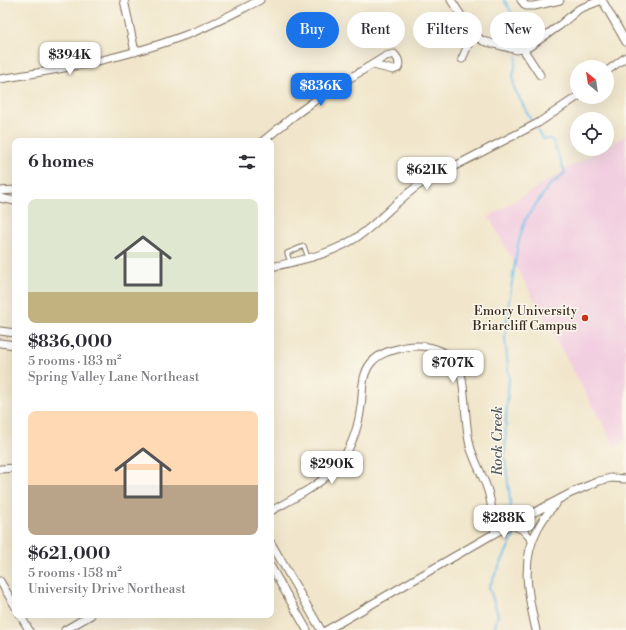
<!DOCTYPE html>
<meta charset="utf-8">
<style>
:root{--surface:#fff;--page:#f7f7f7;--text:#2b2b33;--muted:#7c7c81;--accent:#1a73e8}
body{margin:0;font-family:"Libre Bodoni",serif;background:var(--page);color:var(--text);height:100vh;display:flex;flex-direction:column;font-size:15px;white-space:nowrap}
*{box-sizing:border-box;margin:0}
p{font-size:13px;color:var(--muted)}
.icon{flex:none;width:22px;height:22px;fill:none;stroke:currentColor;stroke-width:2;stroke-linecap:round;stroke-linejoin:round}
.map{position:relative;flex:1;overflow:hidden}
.panel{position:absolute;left:12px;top:138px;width:262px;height:480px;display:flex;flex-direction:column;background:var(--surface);border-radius:8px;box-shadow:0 4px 16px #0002}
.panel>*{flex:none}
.top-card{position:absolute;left:286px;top:12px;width:280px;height:36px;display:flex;gap:8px}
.needle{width:26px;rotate:330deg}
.tools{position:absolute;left:570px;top:60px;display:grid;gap:8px}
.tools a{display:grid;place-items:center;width:44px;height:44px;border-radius:50%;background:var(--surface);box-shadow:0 4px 16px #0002;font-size:20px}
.price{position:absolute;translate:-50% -34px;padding:0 9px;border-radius:8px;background:#fff;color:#222;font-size:13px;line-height:26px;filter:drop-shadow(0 1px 2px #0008)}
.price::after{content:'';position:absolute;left:50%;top:24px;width:12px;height:9px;margin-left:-6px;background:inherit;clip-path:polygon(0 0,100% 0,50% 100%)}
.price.active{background:var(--accent);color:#fff}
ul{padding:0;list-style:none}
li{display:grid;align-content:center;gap:8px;height:212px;padding:0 16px}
li span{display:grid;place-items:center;height:124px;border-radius:8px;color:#555}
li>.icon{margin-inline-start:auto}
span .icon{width:72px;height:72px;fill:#fffc;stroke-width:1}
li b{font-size:17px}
h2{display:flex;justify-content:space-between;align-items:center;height:48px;padding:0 16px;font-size:17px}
.tag{padding:0 14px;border-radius:18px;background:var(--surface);box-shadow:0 4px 16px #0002;font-size:14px;line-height:36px}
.tag.active{background:var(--accent);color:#fff}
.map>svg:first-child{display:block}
.built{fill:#f2cfe0}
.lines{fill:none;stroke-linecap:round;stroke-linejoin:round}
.stream{stroke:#72bfec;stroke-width:2}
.lane-casing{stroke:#7b6c5b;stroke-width:5.5}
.street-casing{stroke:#7b6c5b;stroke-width:9}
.lane{stroke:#fff;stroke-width:3.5}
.street{stroke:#fff;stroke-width:7}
.poi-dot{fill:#c8321e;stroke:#fbf7ec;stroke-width:1.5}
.labels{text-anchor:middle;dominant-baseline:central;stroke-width:3;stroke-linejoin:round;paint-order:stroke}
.poi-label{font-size:13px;fill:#3b2a1e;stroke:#fbf7ec;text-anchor:end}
.water-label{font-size:14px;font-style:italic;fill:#4c575c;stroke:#fbf7ec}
</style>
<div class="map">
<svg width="626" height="630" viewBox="0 0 626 630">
<rect width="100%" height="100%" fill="#fbf7ec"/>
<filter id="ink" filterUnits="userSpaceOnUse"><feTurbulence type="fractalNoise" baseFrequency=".025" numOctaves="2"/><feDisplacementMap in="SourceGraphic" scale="8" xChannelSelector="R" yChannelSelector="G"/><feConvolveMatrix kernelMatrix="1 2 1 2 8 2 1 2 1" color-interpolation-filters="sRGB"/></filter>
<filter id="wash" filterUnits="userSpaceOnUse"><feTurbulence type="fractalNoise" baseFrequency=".012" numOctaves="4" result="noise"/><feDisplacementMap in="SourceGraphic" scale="16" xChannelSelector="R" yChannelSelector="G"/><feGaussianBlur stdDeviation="0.9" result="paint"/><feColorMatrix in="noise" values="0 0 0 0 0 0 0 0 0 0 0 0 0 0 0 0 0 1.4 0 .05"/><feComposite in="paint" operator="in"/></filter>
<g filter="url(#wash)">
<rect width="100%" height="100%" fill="#f1e6cb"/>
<!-- built -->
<path class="built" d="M626 136V440L615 447 489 217 563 171 602 149H607V146Z"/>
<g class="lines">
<!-- stream -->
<path class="stream" d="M504 0 515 18 517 44
M517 56 513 77 514 88 531 120
M512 517 505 457 506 418 509 377 505 338 509 301 518 244 525 220 548 187 565 173 553 141 550 139H543L537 130
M494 630 498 615 489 587 514 536 513 529"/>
</g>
</g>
<g filter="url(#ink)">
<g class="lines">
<!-- lane casing -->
<g class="lane-casing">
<path id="lane" d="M290 262 287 253 304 246 308 258"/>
</g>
<!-- street casing -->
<g class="street-casing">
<path id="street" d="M124 0 135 52
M451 0 473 34 483 41 517 50 529 47 559 26 579 9 602 0
M521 0 526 6H534L560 0
M602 0 626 42
M523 49 540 75
M462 59 473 34
M607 71 626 57
M0 79C63 69 126 58 186 35 211 26 236 12 260 0
M263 141 295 115 324 94 386 56 394 54C398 58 400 63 398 68L393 70 373 65
M0 191 15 190
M0 198 15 201
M271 267C303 260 337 253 363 233 384 217 400 197 422 183L538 123 577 97
M0 331 15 333
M0 343 15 345
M0 469 15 468
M271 511C321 483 353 469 361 406 363 392 361 375 371 363 380 352 393 350 406 347 431 343 457 352 462 379 466 401 465 424 470 446 474 460 482 474 487 488 492 502 493 518 495 533
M511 524 523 530 532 540
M271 543 321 630
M271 567 307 630
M0 581 15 606
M20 615 29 630
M65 630 91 615
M327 630 495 533 571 493 599 481 611 478 626 479
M536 630C528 595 520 562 538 528 543 519 548 511 556 504"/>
</g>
<!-- lane -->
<use href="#lane" class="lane"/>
<!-- street -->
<use href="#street" class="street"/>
</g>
</g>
<!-- markers -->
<circle class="poi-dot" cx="585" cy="318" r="4"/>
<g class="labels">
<!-- poi labels -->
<g class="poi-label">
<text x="577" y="311">Emory University<tspan x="577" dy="15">Briarcliff Campus</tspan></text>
</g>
<!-- water labels -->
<g class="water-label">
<text transform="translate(498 441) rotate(-90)">Rock Creek</text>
</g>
</g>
</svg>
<div class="tools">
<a><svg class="needle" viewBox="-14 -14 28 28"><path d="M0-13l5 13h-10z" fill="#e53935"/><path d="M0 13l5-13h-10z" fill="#7c7c81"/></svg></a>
<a><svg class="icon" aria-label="locate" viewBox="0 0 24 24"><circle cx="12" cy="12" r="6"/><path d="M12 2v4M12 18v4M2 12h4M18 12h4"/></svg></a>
</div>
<b class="price" style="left:70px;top:76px">$394K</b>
<b class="price active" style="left:321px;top:107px">$836K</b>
<b class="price" style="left:427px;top:191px">$621K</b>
<b class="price" style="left:453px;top:384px">$707K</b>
<b class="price" style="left:332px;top:485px">$290K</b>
<b class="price" style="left:504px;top:539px">$288K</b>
<div class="top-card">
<a class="tag active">Buy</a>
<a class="tag">Rent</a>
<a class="tag">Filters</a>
<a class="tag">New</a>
</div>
<section class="panel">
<h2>6 homes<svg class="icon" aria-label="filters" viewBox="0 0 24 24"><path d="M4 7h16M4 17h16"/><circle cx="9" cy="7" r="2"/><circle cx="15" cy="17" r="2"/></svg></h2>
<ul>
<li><span style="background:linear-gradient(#dfe7d0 75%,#c2b280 0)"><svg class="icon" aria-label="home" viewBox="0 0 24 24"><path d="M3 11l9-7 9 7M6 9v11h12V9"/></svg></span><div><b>$836,000</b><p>5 rooms · 183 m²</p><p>Spring Valley Lane Northeast</p></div></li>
<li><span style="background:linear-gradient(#ffd9b3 60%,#b9a48a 0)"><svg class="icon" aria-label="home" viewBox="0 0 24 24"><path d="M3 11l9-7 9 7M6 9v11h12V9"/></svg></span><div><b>$621,000</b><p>5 rooms · 158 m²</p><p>University Drive Northeast</p></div></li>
</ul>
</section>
</div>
